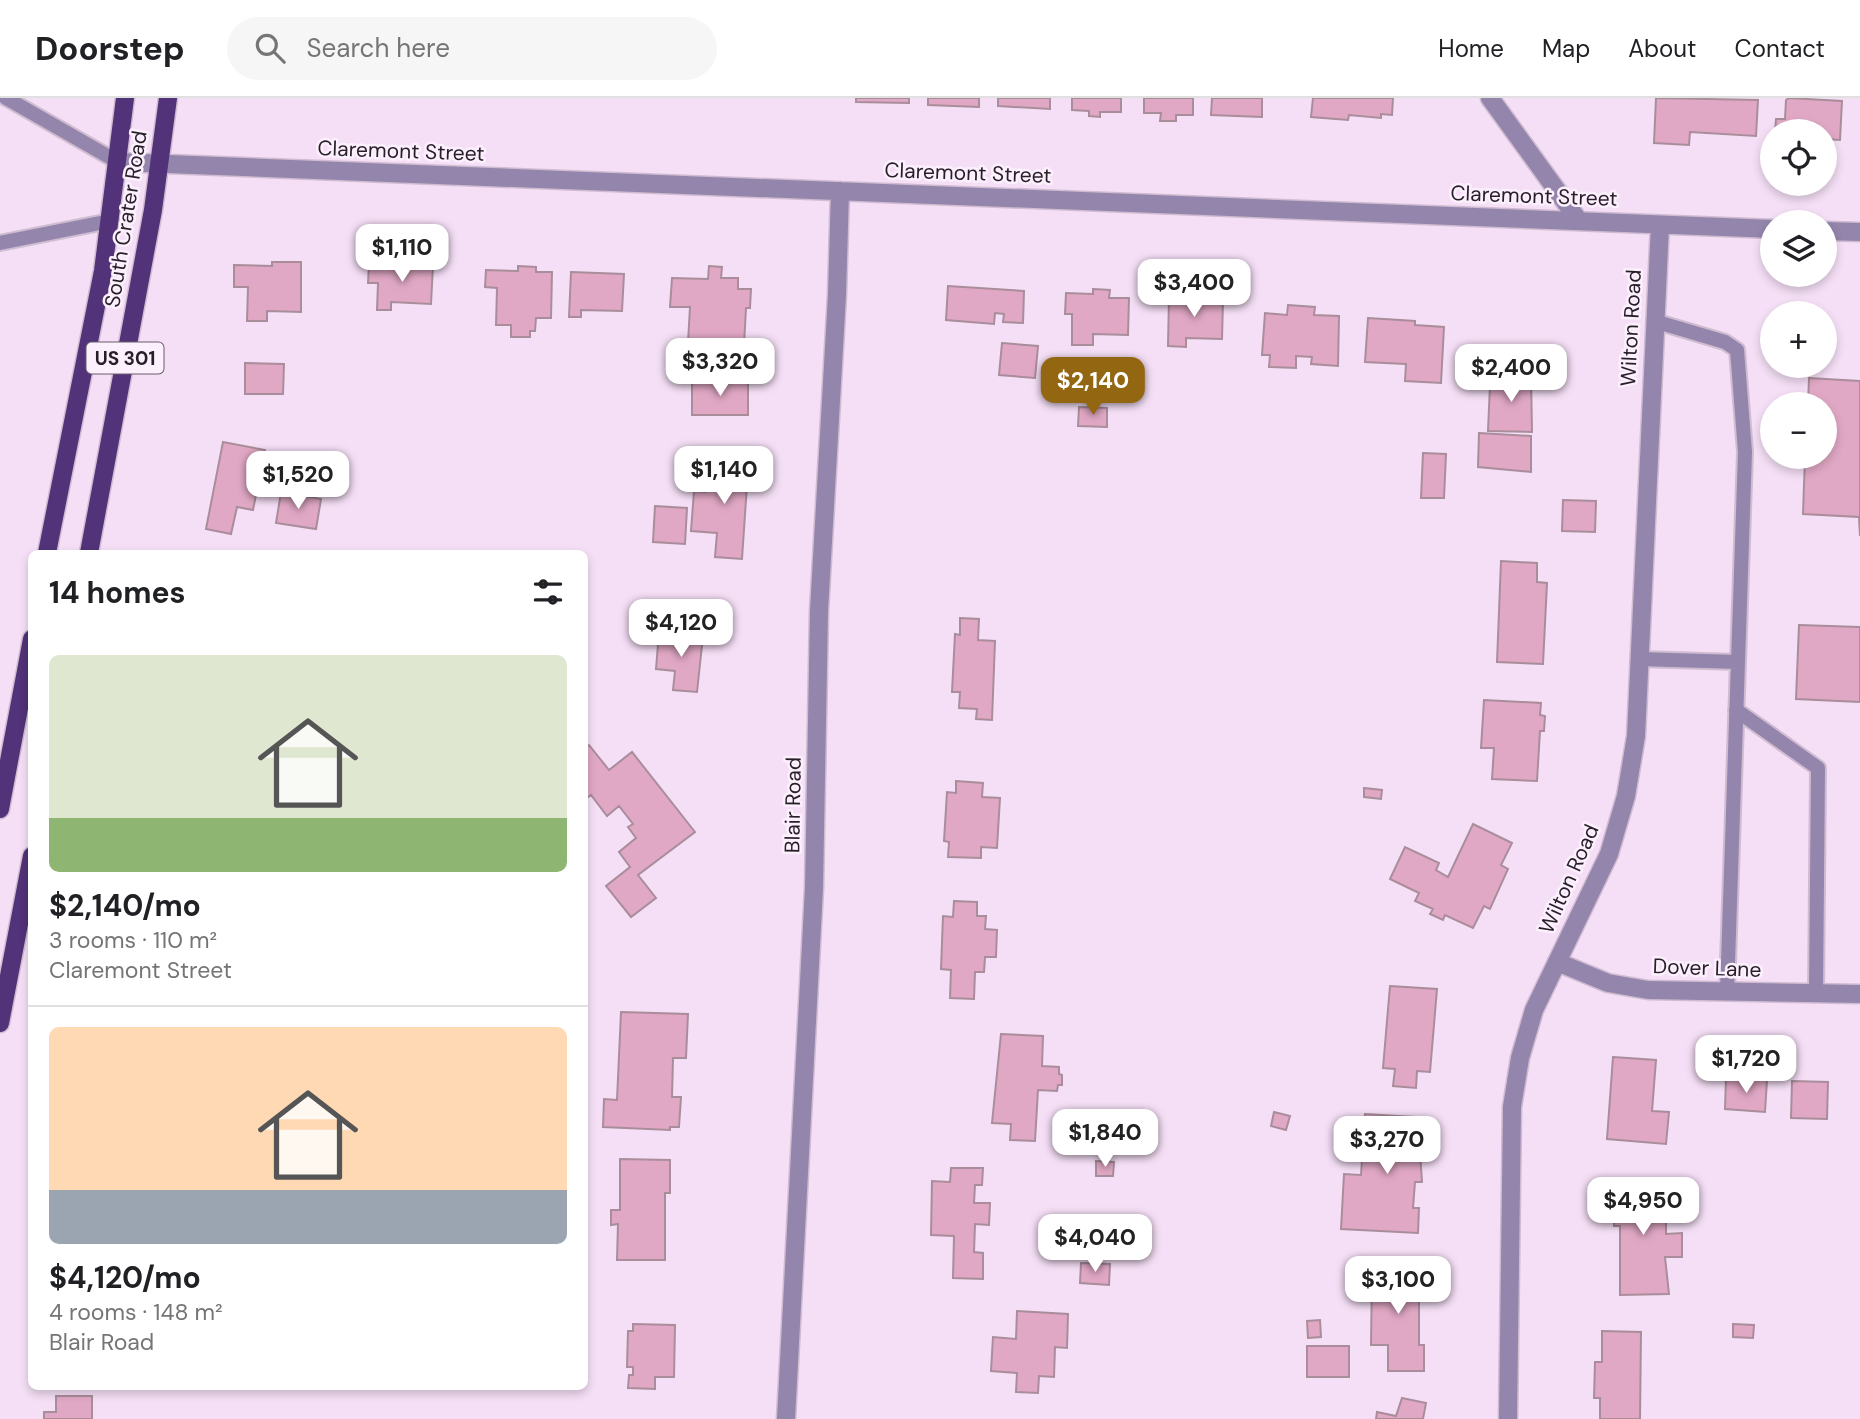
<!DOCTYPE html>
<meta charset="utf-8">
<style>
:root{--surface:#fff;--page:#f6f6f6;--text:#202124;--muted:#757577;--line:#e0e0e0;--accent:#936612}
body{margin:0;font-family:"DM Sans",sans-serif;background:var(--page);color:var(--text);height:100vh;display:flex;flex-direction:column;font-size:26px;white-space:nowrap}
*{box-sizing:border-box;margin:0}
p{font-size:23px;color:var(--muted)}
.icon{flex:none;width:38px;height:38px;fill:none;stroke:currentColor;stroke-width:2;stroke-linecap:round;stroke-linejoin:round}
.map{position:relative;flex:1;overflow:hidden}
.side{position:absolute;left:28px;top:452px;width:560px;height:840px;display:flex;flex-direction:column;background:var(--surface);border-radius:10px;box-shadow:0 4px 10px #0003}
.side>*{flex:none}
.buttons{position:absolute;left:1760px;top:21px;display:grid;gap:14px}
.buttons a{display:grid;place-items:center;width:77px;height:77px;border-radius:50%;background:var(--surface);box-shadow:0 4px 10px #0003;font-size:35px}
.price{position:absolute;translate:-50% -60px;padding:0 16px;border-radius:14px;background:#fff;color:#222;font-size:23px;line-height:46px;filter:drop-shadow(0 2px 4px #0008)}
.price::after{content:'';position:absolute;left:50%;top:42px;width:21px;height:16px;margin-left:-10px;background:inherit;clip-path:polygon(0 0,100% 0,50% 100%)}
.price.selected{background:var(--accent);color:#fff}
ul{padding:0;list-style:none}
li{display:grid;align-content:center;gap:14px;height:371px;padding:0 21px}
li+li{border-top:2px solid var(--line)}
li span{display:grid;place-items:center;height:217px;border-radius:10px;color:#555}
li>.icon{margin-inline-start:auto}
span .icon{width:126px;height:126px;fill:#fffc;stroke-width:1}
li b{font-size:30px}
h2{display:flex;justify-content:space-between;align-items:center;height:84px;padding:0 21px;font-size:30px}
header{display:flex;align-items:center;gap:42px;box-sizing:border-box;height:98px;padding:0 35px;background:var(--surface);border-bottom:2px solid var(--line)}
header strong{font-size:33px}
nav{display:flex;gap:38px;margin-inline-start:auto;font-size:24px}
.search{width:490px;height:63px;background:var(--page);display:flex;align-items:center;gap:18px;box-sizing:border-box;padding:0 24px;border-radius:38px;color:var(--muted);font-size:26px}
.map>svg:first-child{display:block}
.building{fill:#e1a8c5;stroke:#a98d9b;stroke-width:2}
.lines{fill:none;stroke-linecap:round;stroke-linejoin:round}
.service-casing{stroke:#d0bcd1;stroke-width:18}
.minor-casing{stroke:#d0bcd1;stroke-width:21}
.primary-casing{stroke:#d0bcd1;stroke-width:21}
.service{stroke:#9485ad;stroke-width:14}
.minor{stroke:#9485ad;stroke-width:18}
.primary{stroke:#523278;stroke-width:18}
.labels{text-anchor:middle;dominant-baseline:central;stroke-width:5;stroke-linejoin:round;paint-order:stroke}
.shield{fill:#fdf0fe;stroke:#675e68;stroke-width:2}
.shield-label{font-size:19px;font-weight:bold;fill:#271f27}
.street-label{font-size:21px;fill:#271f27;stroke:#fdf0fe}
</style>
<header>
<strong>Doorstep</strong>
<div class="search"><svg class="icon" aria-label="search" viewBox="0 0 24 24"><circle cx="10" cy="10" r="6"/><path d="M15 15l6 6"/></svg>Search here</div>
<nav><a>Home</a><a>Map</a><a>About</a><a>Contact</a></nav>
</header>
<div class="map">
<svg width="1860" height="1321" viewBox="0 0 1860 1321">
<rect width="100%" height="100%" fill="#f5dff6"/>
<!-- building -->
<path class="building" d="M856 0H909V5L856 4Z
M928 0H979V9L928 7Z
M998 0H1050V11L998 8Z
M1072 0H1121V14H1100V19L1089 18V13L1072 12Z
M1144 0H1193V17H1176V23H1160L1161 15H1144Z
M1212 0H1262V19L1211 17Z
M1313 0H1393L1392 17 1381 16V20L1349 17 1348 22 1311 19Z
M1656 0 1758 2 1756 38 1690 34 1689 47 1654 45Z
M1789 0 1842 3 1840 42 1825 41V33H1775L1776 21H1785L1786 2Z
M272 164H301V214L267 213V223H247L248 189H234V167L272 168Z
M369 166 433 168 431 206 391 204V212H377L378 185H368Z
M518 168 536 169V174H552L551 220H536L535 233H530V239H511V227H496L497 190 485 189 486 172 518 173Z
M709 168 722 169 721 180H738V191H751L750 210H746L744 247 688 245 690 209H670L672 180 708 181Z
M571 174 624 176 622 213 581 212V219H569Z
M948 188 1024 193 1023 225 1003 224 1004 216 995 215 994 226 946 222Z
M1093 191 1110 192 1109 200H1129L1128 237 1093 236V247H1072V216H1065L1066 195 1093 196Z
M1190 195 1203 196 1202 201 1223 202 1222 241 1186 240V249L1168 248 1169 199 1190 200Z
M1288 207 1315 209 1314 217 1339 218 1338 268 1311 266 1312 259 1296 258V270L1269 269 1270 257H1262L1265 215 1287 217Z
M1368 220 1415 223V227L1444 229 1441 285 1405 283 1406 266 1365 264Z
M1002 245 1038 248 1035 280 999 277Z
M245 265 284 266 283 296H245Z
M1493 277 1531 278 1532 334 1488 333 1490 287H1493Z
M1809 280 1860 283V438L1859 419 1803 416 1805 359H1825V306H1808Z
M748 282V317H692V283Z
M1079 309 1107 310V329L1078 328Z
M1479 335 1531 338V374L1478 369Z
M223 344 265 352 253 412 237 409 231 436 206 431Z
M721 355 749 357 742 461 715 459 717 435 691 433 694 393 705 394 706 380 719 381Z
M1423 355 1446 356 1444 400H1421Z
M281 394 321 401 316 431 276 425Z
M1563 402 1596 403 1595 434 1562 433Z
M655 408 687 410 685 446 653 444Z
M1501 463 1537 465V484L1547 485 1543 566 1497 564Z
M960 520 979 521 978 542 995 543 992 622 976 621 977 611 959 610 960 594H952L955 536 960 537Z
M1799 527 1860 529V604L1796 601Z
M659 534 703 538 697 594 673 592 675 573 656 571Z
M1484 602 1541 605 1540 617 1545 618 1544 633H1540L1537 683 1492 681 1494 650H1481Z
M589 647 609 672 632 654 695 734 638 777 656 800 631 819 606 788 630 769 619 754 636 740 628 729 633 726 619 708 607 718 591 697 584 702V650Z
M956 683 983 685 982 699 1000 700 997 750 981 749V760L948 759 949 744 944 743 947 694 956 695Z
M1364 690 1382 692 1381 701 1364 699Z
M1473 726 1512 745 1501 767 1508 771 1490 811 1484 808 1473 830 1445 817 1443 822 1430 816 1433 811 1415 803 1419 795 1390 781 1405 749 1439 765 1436 772 1448 779Z
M954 803 977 804V818H986L985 831 997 832 996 859H985L984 874H975L974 901 950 900 951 872 941 871 943 818 953 819Z
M1390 888 1437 891 1430 974 1417 973 1416 990 1393 988 1395 971 1383 970Z
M621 914 688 916 686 960H673L672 999H681L679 1029H670V1032L603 1029 604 1001 617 1002Z
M1001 936 1043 938 1042 968 1059 969V976L1062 977V987H1058L1057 993 1038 992 1035 1043 1010 1042 1011 1026 992 1025Z
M1613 959 1656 962 1652 1013 1669 1014 1666 1046 1607 1041Z
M1726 980 1767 982 1765 1014 1725 1011Z
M1792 983 1828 984 1827 1021 1791 1020Z
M1274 1014 1290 1018 1286 1032 1271 1028Z
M1365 1016 1431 1020 1429 1055 1420 1054 1422 1084H1415L1413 1110H1419L1418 1135 1341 1131 1344 1076 1361 1077Z
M620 1061 670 1062V1095H665V1162H617L618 1126 611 1127V1112H620Z
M1096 1063 1114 1064 1113 1078H1096Z
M951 1070H983L982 1087H975L974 1105H990L989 1127 975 1126 974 1154 983 1155V1181L953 1180 954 1138 931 1137 932 1083 950 1084Z
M1606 1089H1671V1115L1666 1116V1136L1682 1135V1159H1665L1669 1196 1620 1197V1128H1614V1121H1606Z
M1391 1163H1419V1247H1424V1273H1388V1247H1371L1372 1175H1391Z
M1081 1165 1110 1166 1109 1187 1080 1185Z
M1017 1213 1068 1216 1067 1250 1055 1249 1054 1279 1039 1278 1038 1295 1016 1294 1017 1275 991 1273 993 1239 1016 1241Z
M1320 1222 1321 1239 1308 1240 1307 1223Z
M633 1226 675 1227 674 1279H655V1291L628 1290 629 1277H633V1269H627L628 1233H633Z
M1733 1226 1754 1227 1753 1240 1733 1239Z
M1602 1233 1641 1234 1640 1321H1600V1300H1594L1595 1264H1602Z
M1307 1248H1349V1279H1307Z
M56 1298H92V1321H44V1314H56Z
M1402 1300 1426 1305 1423 1321H1376L1377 1314 1396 1318Z"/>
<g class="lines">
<!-- service casing -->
<g class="service-casing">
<path id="service" d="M6 0 118 64
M0 145 110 123
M1654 223 1725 244 1737 252 1745 354 1727 894
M1639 561 1737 564
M1736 612 1818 670 1816 895"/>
</g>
<!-- minor casing -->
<g class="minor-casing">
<path id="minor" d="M1490 0 1579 123
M118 64 1773 131
M1825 133 1860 134
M1557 864 1608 885 1648 892 1860 896
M786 1321 814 790 819 513 837 197 840 93
M1508 1321 1512 1009 1520 960 1534 912 1609 756 1626 698 1636 638 1660 127"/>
</g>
<!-- primary casing -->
<g class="primary-casing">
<path id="primary" d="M47 455 103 173 125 0
M89 455 153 112 168 0
M0 711 32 541
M0 925 32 758"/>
</g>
<!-- service -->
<use href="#service" class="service"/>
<!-- minor -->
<use href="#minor" class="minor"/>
<!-- primary -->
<use href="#primary" class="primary"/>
</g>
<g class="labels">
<!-- shield labels -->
<rect class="shield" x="86.5" y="244.5" width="77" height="31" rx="5"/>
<g class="shield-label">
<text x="125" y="260">US 301</text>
</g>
<!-- street labels -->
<g class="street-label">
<text transform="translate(401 53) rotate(2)">Claremont Street</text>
<text transform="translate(968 75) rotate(2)">Claremont Street</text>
<text transform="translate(1534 98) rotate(2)">Claremont Street</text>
<text transform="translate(126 121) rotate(-81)">South Crater Road</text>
<text transform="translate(1631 230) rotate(-87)">Wilton Road</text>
<text transform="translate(793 707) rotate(-89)">Blair Road</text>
<text transform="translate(1569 781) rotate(-66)">Wilton Road</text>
<text transform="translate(1707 870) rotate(2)">Dover Lane</text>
</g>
</g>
</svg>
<div class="buttons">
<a><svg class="icon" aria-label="locate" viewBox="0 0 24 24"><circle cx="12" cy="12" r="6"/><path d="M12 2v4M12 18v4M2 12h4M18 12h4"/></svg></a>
<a><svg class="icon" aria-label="layers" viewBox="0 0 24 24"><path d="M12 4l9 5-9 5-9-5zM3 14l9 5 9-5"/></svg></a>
<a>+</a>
<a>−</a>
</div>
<b class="price" style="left:402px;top:186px">$1,110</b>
<b class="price" style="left:1194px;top:221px">$3,400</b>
<b class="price" style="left:720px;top:300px">$3,320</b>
<b class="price" style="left:1511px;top:306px">$2,400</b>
<b class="price selected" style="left:1093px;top:319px">$2,140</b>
<b class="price" style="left:724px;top:408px">$1,140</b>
<b class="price" style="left:298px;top:413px">$1,520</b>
<b class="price" style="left:681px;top:561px">$4,120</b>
<b class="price" style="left:1746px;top:997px">$1,720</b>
<b class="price" style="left:1105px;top:1071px">$1,840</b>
<b class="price" style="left:1387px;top:1078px">$3,270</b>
<b class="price" style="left:1643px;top:1139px">$4,950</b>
<b class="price" style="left:1095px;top:1176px">$4,040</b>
<b class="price" style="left:1398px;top:1218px">$3,100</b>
<section class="side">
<h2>14 homes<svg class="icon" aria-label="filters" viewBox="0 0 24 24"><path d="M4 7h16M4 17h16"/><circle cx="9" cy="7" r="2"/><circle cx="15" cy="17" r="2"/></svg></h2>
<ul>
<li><span style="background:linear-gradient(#dfe7d0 75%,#8fb573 0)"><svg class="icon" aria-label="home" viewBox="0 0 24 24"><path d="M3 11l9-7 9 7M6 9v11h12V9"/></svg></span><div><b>$2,140/mo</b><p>3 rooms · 110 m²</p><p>Claremont Street</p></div></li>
<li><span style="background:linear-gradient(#ffd9b3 75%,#9aa5b1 0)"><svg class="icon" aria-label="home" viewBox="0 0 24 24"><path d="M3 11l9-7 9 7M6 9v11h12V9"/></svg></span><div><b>$4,120/mo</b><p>4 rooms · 148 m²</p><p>Blair Road</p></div></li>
</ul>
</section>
</div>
